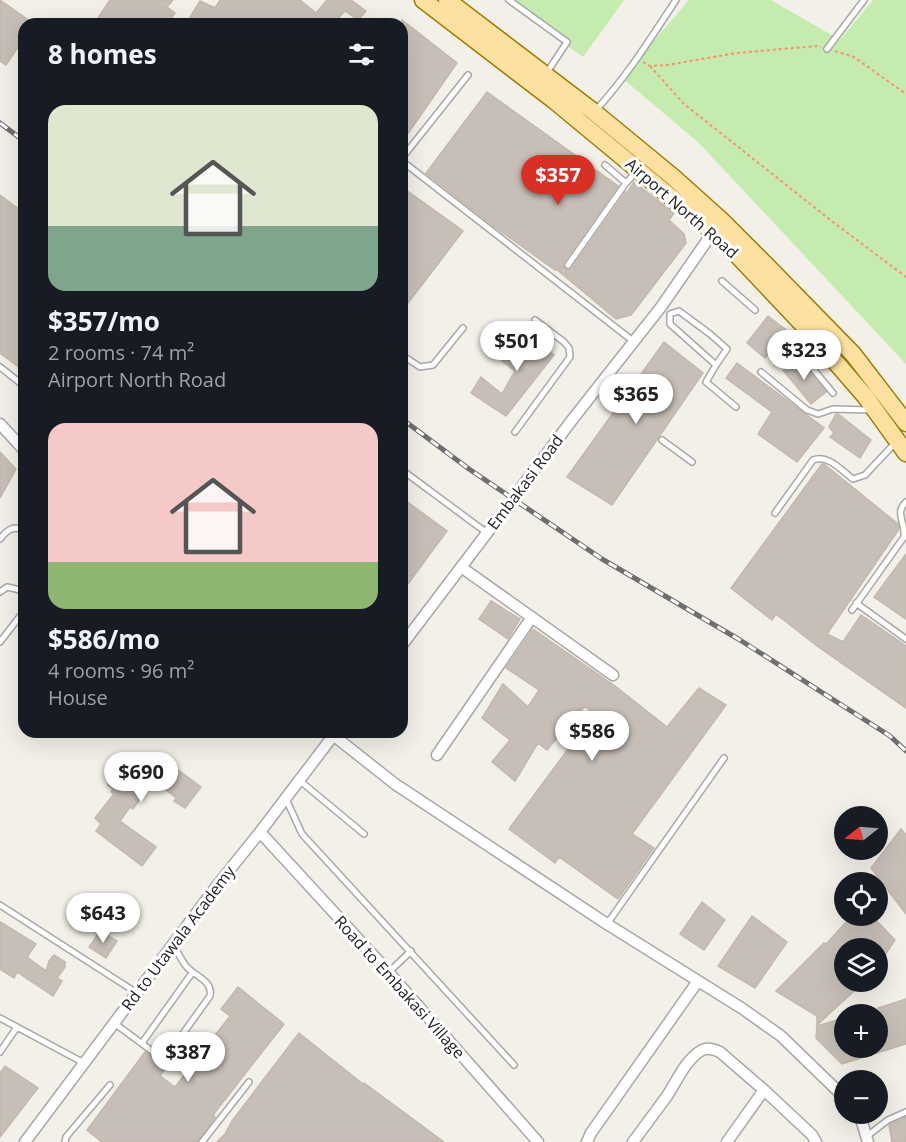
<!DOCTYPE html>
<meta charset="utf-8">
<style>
:root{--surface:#171b24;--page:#242831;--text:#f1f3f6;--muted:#9ea1a6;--accent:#d93025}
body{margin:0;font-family:"Open Sans",sans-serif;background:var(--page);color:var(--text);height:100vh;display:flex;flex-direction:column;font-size:22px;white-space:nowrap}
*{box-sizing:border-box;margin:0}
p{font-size:20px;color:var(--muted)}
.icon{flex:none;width:33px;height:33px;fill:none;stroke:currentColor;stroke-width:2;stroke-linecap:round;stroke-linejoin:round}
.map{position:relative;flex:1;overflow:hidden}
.side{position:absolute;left:18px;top:18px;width:390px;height:720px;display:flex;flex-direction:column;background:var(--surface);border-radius:18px;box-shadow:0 6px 24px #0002}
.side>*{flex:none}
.needle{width:39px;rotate:253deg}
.controls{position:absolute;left:834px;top:806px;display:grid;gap:12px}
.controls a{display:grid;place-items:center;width:54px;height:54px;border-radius:50%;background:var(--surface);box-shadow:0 6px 24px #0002;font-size:30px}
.price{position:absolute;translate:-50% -51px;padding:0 14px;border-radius:21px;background:#fff;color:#222;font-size:20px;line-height:39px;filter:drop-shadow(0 2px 3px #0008)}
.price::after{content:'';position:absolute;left:50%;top:36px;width:18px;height:14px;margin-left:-9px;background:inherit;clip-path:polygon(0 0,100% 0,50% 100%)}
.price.on{background:var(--accent);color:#fff}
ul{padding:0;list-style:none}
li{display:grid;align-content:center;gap:12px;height:318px;padding:0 30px}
li span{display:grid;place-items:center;height:186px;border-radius:18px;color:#555}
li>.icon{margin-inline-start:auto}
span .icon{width:108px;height:108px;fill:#fffc;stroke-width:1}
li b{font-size:26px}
h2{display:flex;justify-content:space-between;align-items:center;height:72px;padding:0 30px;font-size:26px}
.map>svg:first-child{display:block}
.grass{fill:#c5ecae}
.building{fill:#c7bfb7;stroke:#c4b8aa;stroke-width:1.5}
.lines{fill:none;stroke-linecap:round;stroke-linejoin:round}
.service-casing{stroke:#a8a8a8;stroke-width:8}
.minor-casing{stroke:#a8a8a8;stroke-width:13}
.primary-casing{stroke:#9f7d00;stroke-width:19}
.path{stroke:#fd8e6e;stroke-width:2;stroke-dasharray:3 3;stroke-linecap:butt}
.service{stroke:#fff;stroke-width:5}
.minor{stroke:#fff;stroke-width:10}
.primary{stroke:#fee1a1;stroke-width:16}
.rail-casing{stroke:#6f6f6f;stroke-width:5}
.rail{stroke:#fff;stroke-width:3;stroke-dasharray:9;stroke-linecap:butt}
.labels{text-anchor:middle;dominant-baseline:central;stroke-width:6;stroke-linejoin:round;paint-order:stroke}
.street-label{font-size:16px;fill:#212121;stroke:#fff}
</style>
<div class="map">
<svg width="906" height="1142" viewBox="0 0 906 1142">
<rect width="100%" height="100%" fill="#f2f0e8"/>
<!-- grass -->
<path class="grass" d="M504 0H624L583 57Z
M689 0H771L840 40 873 0H906V364L698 142 622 78Z"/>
<!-- building -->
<path class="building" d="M0 0 34 24H24V38L6 65 0 61Z
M110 0H173L167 7 175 13 168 24H94Z
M220 0H300L316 13 327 0H351L366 11 358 20 345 11 333 24H197L189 19 200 1 215 8Z
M402 20 457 63 402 142Z
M487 92 618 186 564 262 563 266 566 269 569 270 572 268 626 192 627 193 634 182 674 213 669 220 684 234 686 243 631 315 616 319 556 269 555 270 492 225 426 173Z
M402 187 463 231 402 311Z
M0 195 24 213V371L0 353Z
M768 316 786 330 765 358 747 343Z
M527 322 539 329 532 338 554 355 506 416 471 393 481 377 502 394 515 371 502 361Z
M664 342 703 373 612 505 567 477Z
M798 358 826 392 811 404 783 370Z
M737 363 824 428 797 462 758 434 772 412 726 378Z
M836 414H838L871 440 860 458 830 437 834 433 829 427Z
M0 452 16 469 0 498Z
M822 464 825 465 898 524 899 529 827 634 843 642 861 615 906 646V708L817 646 776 614 772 620 731 588Z
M402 498 447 531 402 592Z
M906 554V619L874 597Z
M491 601 520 619 508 639 479 619Z
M533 629 615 686 667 727 699 688 726 705 632 834 654 848 618 899 559 857 555 863 509 829 594 714 585 706 547 750 538 743 515 781 492 762 510 740 482 718 503 684 528 707 539 690 506 668Z
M155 753 201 787 185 808 174 801 176 798 154 780 133 809 130 807 120 821 156 847 142 866 96 831 101 824 95 818 114 794 111 792 113 789 108 785 114 777 123 780 142 755 149 762Z
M901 829 906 835V914L871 868Z
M702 902 725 920 704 950 680 934Z
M855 915H871L895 940 878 965V948H844V981H865L817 1025V1016L776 991 824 943 826 944 849 919 851 921Z
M752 916 787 942 755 988 718 966Z
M0 922 36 944 27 957 46 971 49 961 54 955 65 962V967L57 978 62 981 53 996 17 972 14 978 0 969Z
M100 931 117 941 106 958 89 947Z
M238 987 284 1024 213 1115 215 1117 197 1142H102L87 1130 145 1052 167 1066 160 1076 175 1087 230 1016 221 1009Z
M906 999V1044L842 1064 816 1038 817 1026 844 1018V1047H878V1008Z
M299 1033 363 1084 364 1083 444 1142H217L225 1134 232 1121Z
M5 1066 38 1088 0 1137V1073Z
M906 1117V1142H892L889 1125Z"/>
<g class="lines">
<!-- service casing -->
<g class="service-casing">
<path id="service" d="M509 0 567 42 546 74
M827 49 864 0
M596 110C627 76 651 38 676 0
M402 158 468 75
M402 161 633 341
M605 165 626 183
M568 265 626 183 637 171
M722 281 755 310
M679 311 710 334 727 349 716 365 670 324V314Z
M799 352 833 393
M402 355 420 367 433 365 463 328
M716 365 706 382 736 407
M0 367 24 386
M761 372 807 410 818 414 833 409 870 410
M515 432 570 357 569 348 564 342 535 320
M662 440 692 462
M402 470 487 533
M775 513 813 460C828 454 841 470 853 479L865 475 896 442
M0 539C6 531 14 524 24 531
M0 592 7 587 16 589 24 592
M856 603 906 639
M852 610 904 537C906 523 894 513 906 502
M0 642 24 611
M299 780 364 834
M286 799 302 834 514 1065
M0 905 137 993
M607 924 724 758
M388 973 411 951
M0 1018 84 1063
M114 1023 156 1054 164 1055 169 1053 210 996C213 980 195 977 186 966 181 960 177 951 173 944
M142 1043 192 973
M0 1052 17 1027
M867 1136 888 1120 906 1112
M65 1142 66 1137 110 1085
M202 1142 249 1082"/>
</g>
<!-- minor casing -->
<g class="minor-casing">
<path id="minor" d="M0 424 24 450
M461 567 613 675
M402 645 487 533 514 499 518 492 572 420 661 307 713 232
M333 735 395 784 607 924 743 1009 781 1036 844 1097
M437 755 532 617
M260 832 383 966 538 1142
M857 1113 861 1119 868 1142
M25 1142 219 883 260 832 336 732
M587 1142 591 1133 698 981
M633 1142C644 1127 656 1111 667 1096 677 1081 685 1060 702 1050 708 1047 714 1049 720 1052L764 1090 812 1135 816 1142
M727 1142 764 1090"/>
</g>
<!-- primary casing -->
<g class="primary-casing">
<path id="primary" d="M423 0 556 102 713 232 738 256 806 328 865 396 906 453
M447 0 594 112 673 177 721 220 764 263 853 354 906 423"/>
</g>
<!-- path -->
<path class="path" d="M835 51 854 57 906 94
M643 62 650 66 667 65 737 53 817 46 821 47
M650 66 684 104 833 222 906 277"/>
<!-- service -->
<use href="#service" class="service"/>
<!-- minor -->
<use href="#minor" class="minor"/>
<!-- primary -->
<use href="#primary" class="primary"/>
<!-- rail casing -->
<g class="rail-casing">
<path id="rail" d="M0 123 24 141
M402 419 469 469 602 559 740 640 890 736 906 751"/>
</g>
<!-- rail -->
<use href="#rail" class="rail"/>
</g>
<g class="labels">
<!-- street labels -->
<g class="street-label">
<text transform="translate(682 208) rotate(41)">Airport North Road</text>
<text transform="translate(525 482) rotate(-53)">Embakasi Road</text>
<text transform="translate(178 938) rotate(-53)">Rd to Utawala Academy</text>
<text transform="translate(400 987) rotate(48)">Road to Embakasi Village</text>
</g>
</g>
</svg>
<div class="controls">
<a><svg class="needle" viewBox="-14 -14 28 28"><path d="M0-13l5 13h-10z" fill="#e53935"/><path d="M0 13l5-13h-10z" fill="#9ea1a6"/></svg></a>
<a><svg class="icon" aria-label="locate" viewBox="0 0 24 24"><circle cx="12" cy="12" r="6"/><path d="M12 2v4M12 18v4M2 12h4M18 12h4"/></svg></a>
<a><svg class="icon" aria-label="layers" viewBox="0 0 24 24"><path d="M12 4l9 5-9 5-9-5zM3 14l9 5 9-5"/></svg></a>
<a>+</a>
<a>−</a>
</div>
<b class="price on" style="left:558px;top:206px">$357</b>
<b class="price" style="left:517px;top:372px">$501</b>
<b class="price" style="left:804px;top:381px">$323</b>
<b class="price" style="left:636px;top:425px">$365</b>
<b class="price" style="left:592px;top:762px">$586</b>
<b class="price" style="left:141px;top:803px">$690</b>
<b class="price" style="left:103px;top:944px">$643</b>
<b class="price" style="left:188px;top:1083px">$387</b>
<section class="side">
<h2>8 homes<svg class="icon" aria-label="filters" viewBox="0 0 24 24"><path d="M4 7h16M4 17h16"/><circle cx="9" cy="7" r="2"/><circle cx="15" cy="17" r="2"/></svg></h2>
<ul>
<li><span style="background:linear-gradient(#dfe7d0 65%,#7fa58c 0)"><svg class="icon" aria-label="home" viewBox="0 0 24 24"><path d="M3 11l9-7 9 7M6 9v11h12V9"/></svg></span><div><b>$357/mo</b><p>2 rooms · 74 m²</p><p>Airport North Road</p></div></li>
<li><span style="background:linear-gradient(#f6c9c9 75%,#8fb573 0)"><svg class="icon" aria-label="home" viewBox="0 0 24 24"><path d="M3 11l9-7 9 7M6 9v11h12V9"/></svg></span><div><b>$586/mo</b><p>4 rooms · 96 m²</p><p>House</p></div></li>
</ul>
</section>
</div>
